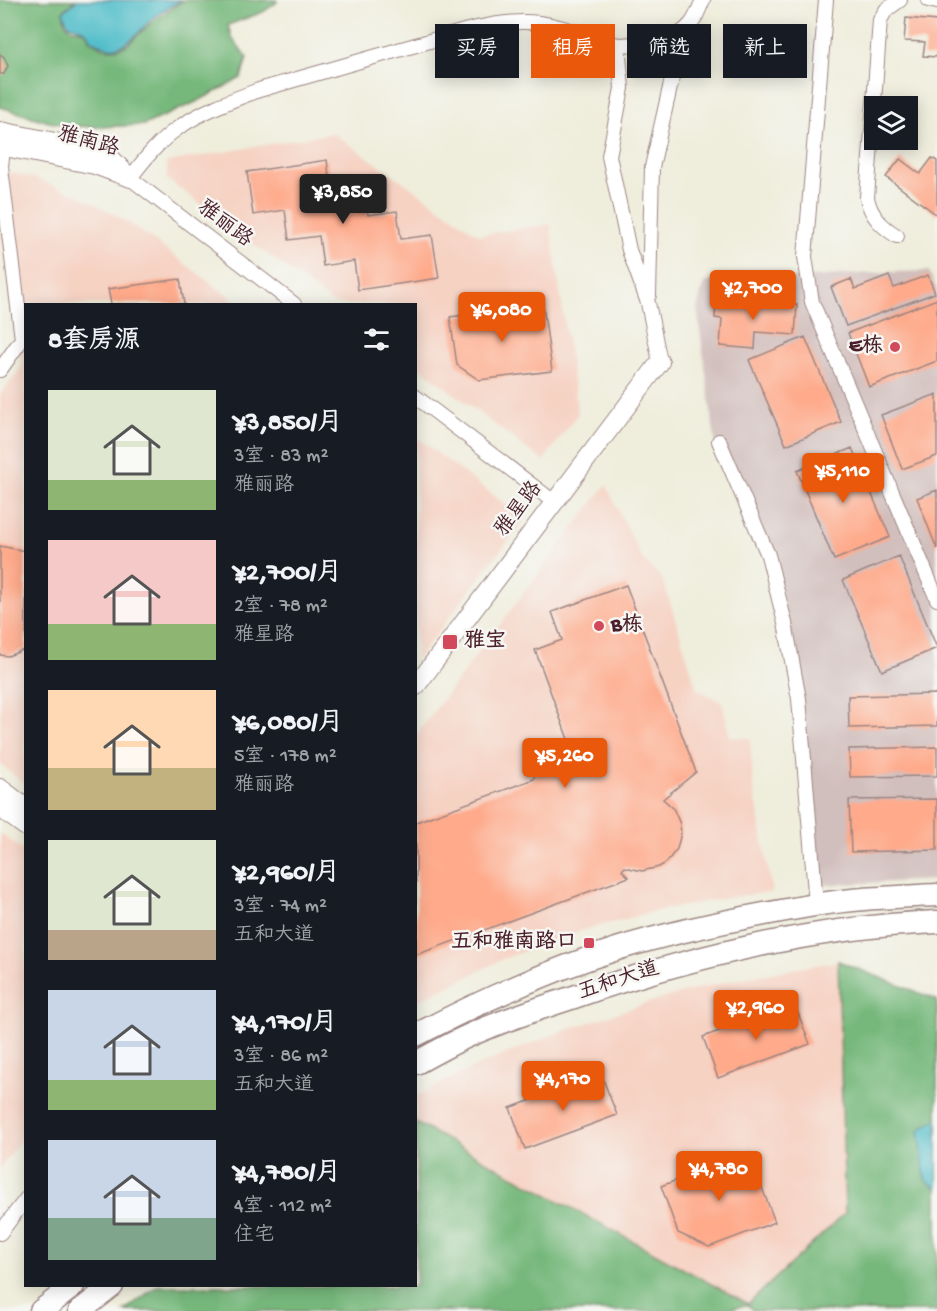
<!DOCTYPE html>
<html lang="zh">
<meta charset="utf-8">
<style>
:root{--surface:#171b24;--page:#242831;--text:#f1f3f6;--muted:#9ea1a6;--accent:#ea580c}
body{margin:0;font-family:"Gochi Hand","LXGW WenKai TC",sans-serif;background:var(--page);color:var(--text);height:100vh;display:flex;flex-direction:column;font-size:22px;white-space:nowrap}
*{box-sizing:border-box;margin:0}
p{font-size:20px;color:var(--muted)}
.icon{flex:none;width:33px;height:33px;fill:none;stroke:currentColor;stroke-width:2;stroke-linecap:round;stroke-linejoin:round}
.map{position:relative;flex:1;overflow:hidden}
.drawer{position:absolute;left:24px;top:303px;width:393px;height:984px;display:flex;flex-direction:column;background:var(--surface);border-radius:0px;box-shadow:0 3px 15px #0003}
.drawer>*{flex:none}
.top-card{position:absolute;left:435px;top:24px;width:411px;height:54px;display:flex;gap:12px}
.tools{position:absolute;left:864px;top:96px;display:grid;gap:12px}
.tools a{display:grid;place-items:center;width:54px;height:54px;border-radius:0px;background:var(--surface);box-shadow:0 3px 15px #0003;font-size:30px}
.price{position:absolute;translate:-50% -51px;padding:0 14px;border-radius:6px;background:var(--accent);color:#fff;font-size:20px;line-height:39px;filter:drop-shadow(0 2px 3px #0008)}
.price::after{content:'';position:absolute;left:50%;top:36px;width:18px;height:14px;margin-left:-9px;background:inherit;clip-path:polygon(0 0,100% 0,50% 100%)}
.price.current{background:#222;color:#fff}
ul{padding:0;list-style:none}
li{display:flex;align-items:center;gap:18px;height:150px;padding:0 24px}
li span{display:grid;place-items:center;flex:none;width:168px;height:120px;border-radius:0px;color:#555}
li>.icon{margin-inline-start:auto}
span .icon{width:72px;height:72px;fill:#fffc;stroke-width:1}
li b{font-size:26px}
h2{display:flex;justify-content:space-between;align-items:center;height:72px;padding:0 24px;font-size:26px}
.chip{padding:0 21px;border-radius:0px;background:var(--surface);box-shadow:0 3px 15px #0003;font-size:21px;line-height:54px}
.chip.current{background:var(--accent);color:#fff}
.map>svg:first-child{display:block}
.built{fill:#f6d2c3}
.industrial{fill:#d1bfbd}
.forest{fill:#76b87b;stroke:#606c53;stroke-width:1.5}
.water{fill:#50bdc9;stroke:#4d6e7a;stroke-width:1.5}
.building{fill:#feaa8b}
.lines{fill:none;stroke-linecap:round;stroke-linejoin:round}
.minor-casing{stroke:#9c8683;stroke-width:16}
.tertiary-casing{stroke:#9c8683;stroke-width:20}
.primary-casing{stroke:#9c8683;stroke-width:25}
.minor{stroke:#fff;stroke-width:14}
.tertiary{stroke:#fff;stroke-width:18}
.primary{stroke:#fff;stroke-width:22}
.poi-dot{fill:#d1495b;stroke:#f6f6f2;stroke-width:2}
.labels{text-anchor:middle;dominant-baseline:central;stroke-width:5;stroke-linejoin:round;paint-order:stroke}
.street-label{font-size:21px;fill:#4a1f2b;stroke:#f6f6f2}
.poi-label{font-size:21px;font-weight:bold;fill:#4a1f2b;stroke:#f6f6f2;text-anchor:end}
</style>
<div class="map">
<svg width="937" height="1311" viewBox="0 0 937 1311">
<rect width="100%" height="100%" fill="#f6f6f2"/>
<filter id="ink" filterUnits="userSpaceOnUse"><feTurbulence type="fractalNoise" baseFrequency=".0167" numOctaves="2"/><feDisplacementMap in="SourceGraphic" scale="12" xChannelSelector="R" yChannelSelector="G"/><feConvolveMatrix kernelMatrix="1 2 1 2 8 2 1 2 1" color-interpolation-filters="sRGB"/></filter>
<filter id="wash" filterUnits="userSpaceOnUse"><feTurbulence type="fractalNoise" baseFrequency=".008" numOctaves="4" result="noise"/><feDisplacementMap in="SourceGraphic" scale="24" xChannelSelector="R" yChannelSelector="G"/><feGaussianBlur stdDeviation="1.35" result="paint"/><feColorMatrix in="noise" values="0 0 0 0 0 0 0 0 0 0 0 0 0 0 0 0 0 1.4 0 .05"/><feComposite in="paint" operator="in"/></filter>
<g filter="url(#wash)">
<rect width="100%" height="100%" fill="#efeddb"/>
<!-- built -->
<path class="built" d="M333 133 479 235 550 224 578 414 543 461 416 365V304H334L167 179V162Z
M0 170 34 178 80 196 130 223 239 304H26L25 784 0 764V395L22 366 0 228Z
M416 437 525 519 416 660Z
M606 485 642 558 663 580 697 689 722 702 730 737 750 738 753 783 772 892 733 897 656 911 580 931 503 959 416 1002V735Z
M0 833 26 852 25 1134 0 1168Z
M838 961 845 1213 748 1304 416 1123V1096L474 1067 560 1032 650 1002 697 989 743 978Z"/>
<!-- industrial -->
<path class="industrial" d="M929 271 937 290V880L817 885 781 586 718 462 697 308 704 282 779 279 889 272Z"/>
<!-- forest -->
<path class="forest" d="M0 0H75L63 11 65 23 72 29 81 30 87 34 90 41 103 48 116 49 127 45 152 22 184 0H277V2L263 12 228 25 231 36 247 58 241 78 198 101 144 125 99 127 74 126 49 122 0 107Z
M838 961 937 1000V1119L925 1179 937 1188V1311H753L748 1305 718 1311H124L157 1286H416V1123L748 1304 845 1213Z"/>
<!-- water -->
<path class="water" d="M77 0H182C171 6 159 13 150 21 135 35 122 56 99 44 99 44 91 40 91 39 89 37 88 34 86 32 75 22 69 33 63 12Z
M937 1119V1188L925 1179 919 1130Z"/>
<g id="blocks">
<!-- building -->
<path class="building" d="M906 18 937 21V57L923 56 925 42 904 41Z
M0 54 4 57 8 66 4 74H0Z
M932 158 937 161V215L886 177 900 159 920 174Z
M327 160 331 190 363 185 368 215 397 211 401 239 432 235 439 278 358 290 354 261 323 266 319 236 289 240 285 210 253 215 247 172Z
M928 275 935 293 846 326 831 287 851 279 855 289 889 276 894 288Z
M180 279 184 304H111L108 289Z
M716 298 797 305 795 335 756 332 755 349 720 346 722 319 715 318Z
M937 299V361L869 387 848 333Z
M543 305 552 371 479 380 457 365 450 317Z
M805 337 841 422 786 445 749 360Z
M937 394V456L902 469 881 415Z
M852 448 890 537 834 560 797 471Z
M937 490V549L917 498Z
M0 546 26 551V649L8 656 0 655Z
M899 556 937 648 882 671 843 580Z
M626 585 696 772 663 799 673 808 680 824 681 833 677 849 666 863 659 867 642 871 625 867 622 870 629 877 416 955V822L534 779 536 761 544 753 560 747 572 750 535 650 562 640 552 612Z
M937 694V726L849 728 848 696Z
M937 747V776L850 777 849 749Z
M937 799V850L851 852 849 800Z
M794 1003 810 1044 718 1078 703 1037Z
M601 1074 617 1115 525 1149 510 1108Z
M749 1153 775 1222 709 1247 678 1233 661 1186Z"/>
</g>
</g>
<g filter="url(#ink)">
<use href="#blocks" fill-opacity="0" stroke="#9c8683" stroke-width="1.5"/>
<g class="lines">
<!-- minor casing -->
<g class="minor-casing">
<path id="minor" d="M826 0 805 257 812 302 937 599
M928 0 937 2
M897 236C881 226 871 216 867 198L880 20 886 10 900 0
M649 295 652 167 673 74 690 29
M294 304 130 178C144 160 159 141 178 128 202 111 232 100 259 90L468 30C486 26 504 22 523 22 555 22 588 36 618 45
M660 362 648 303 629 250 609 156 622 88 618 45C643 43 672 46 690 25 696 19 699 8 703 0
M0 370 22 339 2 176 1 165 5 138
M416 397 554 502
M719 441 768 555 785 623 799 699 816 904
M0 1233 26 1199"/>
</g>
<!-- tertiary casing -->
<g class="tertiary-casing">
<path id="tertiary" d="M0 131 105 152 130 178
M0 146 95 165 125 176
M416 686 660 362
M0 788 26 808
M0 808 26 827"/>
</g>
<!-- primary casing -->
<g class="primary-casing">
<path id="primary" d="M416 1035C481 1001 549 970 620 948 683 929 750 916 815 905 855 898 897 897 937 895
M416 1063C433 1054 450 1044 468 1036 501 1021 537 1009 571 998 689 957 812 927 937 922
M41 1311 73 1286
M80 1311 112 1286"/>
</g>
<!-- minor -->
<use href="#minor" class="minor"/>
<!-- tertiary -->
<use href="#tertiary" class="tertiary"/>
<!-- primary -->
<use href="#primary" class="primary"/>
</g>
</g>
<!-- markers -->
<g class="poi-dot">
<circle cx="895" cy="347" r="6"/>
<circle cx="599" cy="626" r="6"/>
<rect x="442" y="634" width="16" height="16" rx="3"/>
<rect x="583" y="937" width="12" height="12" rx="3"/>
</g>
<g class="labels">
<!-- street labels -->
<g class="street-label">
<text transform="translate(88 143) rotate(15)">雅南路</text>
<text transform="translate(224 225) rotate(37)">雅丽路</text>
<text transform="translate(520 510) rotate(-53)">雅星路</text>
<text transform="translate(619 982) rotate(-18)">五和大道</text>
</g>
<!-- poi labels -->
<g class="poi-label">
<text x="883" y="347">E栋</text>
<text x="611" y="626" text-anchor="start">B栋</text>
<text x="464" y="642" text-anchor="start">雅宝</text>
<text x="577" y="943">五和雅南路口</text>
</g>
</g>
</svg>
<div class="tools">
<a><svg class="icon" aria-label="layers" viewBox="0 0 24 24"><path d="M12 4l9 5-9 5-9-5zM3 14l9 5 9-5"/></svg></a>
</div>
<b class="price current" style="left:343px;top:225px">¥3,850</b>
<b class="price" style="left:753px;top:321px">¥2,700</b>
<b class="price" style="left:502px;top:343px">¥6,080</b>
<b class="price" style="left:843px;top:504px">¥5,110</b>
<b class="price" style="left:565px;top:789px">¥5,260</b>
<b class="price" style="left:756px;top:1041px">¥2,960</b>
<b class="price" style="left:563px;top:1112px">¥4,170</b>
<b class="price" style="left:719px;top:1202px">¥4,780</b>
<div class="top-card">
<a class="chip">买房</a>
<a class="chip current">租房</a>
<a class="chip">筛选</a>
<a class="chip">新上</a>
</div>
<section class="drawer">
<h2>8套房源<svg class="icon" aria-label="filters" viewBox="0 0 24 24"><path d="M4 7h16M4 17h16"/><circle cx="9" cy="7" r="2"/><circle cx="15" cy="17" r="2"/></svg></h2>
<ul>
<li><span style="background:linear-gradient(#dfe7d0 75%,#8fb573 0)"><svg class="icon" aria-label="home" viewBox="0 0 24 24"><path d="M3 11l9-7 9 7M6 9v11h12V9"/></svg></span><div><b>¥3,850/月</b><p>3室 · 83 m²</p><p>雅丽路</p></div></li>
<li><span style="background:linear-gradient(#f6c9c9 70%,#8fb573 0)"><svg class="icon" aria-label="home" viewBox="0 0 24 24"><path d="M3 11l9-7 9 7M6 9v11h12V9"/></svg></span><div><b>¥2,700/月</b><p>2室 · 78 m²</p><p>雅星路</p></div></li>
<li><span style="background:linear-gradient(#ffd9b3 65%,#c2b280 0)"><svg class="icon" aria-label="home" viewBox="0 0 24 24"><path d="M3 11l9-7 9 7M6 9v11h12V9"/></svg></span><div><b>¥6,080/月</b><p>5室 · 178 m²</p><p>雅丽路</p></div></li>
<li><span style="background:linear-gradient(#dfe7d0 75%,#b9a48a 0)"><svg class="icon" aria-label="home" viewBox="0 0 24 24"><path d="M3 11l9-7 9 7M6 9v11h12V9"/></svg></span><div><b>¥2,960/月</b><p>3室 · 74 m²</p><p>五和大道</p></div></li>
<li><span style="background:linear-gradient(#c9d6e8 75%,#8fb573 0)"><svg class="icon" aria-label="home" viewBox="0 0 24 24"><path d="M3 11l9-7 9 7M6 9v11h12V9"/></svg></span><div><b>¥4,170/月</b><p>3室 · 86 m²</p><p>五和大道</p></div></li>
<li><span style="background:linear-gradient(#c9d6e8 65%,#7fa58c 0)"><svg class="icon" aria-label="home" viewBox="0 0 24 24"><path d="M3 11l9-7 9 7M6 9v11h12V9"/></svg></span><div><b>¥4,780/月</b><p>4室 · 112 m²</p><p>住宅</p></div></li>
</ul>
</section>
</div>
